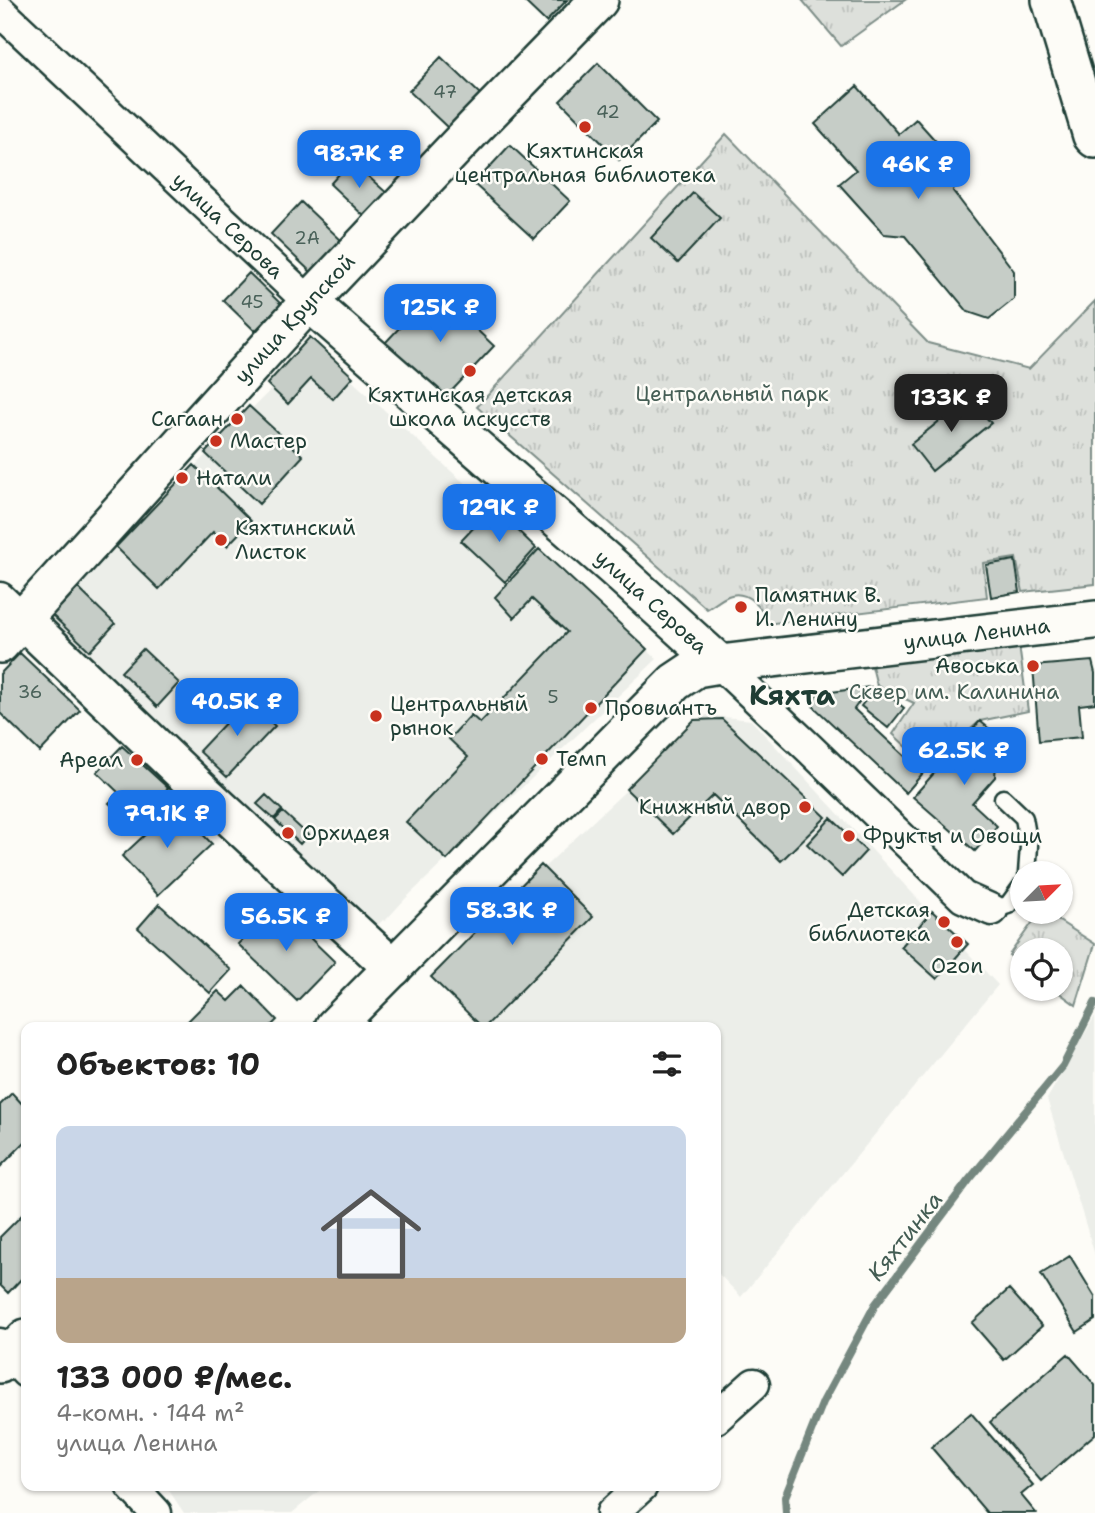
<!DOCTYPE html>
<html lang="ru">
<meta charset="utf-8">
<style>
:root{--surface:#fff;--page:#f2f2f2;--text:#222;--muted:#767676;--line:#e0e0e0;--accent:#1a73e8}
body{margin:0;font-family:"Shantell Sans",sans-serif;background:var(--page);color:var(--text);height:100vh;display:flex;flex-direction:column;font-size:26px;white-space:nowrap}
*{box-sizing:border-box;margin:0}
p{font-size:23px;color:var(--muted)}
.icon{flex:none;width:38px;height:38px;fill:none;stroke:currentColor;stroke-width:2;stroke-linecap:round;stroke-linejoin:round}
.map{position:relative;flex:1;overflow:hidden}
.details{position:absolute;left:21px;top:1022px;width:700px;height:469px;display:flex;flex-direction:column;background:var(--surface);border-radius:14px;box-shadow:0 2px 5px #0004}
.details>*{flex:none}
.needle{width:46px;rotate:66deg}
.controls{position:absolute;left:1010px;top:861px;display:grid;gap:14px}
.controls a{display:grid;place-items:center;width:63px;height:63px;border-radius:50%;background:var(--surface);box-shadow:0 2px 5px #0004;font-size:35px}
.price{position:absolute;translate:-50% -60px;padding:0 16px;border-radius:14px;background:var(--accent);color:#fff;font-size:23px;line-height:46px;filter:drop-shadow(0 2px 4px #0008)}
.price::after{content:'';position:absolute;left:50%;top:42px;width:21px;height:16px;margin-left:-10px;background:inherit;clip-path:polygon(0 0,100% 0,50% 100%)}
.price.current{background:#222;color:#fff}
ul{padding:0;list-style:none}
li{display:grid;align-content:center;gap:14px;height:371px;padding:0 35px}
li+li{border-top:2px solid var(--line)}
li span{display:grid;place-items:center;height:217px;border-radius:14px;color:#555}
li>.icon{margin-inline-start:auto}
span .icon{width:126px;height:126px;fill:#fffc;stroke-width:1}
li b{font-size:30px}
h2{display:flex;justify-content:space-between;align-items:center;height:84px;padding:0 35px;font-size:30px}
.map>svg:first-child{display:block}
.built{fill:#eceee9}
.grass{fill:url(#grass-tufts);stroke:#7e8e88;stroke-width:2}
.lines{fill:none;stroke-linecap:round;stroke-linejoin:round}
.stream{stroke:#75877f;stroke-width:8}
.building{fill:#c6cdc7;stroke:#1f3d34;stroke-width:2}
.service-casing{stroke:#1f3d34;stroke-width:21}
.minor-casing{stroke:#1f3d34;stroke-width:35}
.tertiary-casing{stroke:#1f3d34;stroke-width:42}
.service{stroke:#fdfcf7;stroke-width:16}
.minor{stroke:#fdfcf7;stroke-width:30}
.tertiary{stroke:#fdfcf7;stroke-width:37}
.poi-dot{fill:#c8321e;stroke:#fdfcf7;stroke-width:2.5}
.labels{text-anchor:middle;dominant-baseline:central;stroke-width:5;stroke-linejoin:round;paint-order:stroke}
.number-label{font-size:18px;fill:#496159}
.poi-label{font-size:21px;fill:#1f3d34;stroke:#fdfcf7;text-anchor:start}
.street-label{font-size:21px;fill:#1f3d34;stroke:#fdfcf7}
.park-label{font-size:21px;fill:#455e55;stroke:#fdfcf7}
.water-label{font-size:23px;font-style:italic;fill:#435c53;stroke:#fdfcf7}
.district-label{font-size:28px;font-weight:bold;fill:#1f3d34;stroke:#fdfcf7}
</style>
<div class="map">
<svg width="1095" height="1513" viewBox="0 0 1095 1513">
<defs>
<pattern id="grass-tufts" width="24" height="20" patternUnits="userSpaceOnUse" patternTransform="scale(1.75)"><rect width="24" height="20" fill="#dde0db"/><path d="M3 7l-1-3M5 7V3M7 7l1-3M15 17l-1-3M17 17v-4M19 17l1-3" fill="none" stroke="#bdc1bd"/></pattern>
</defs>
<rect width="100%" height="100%" fill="#fdfcf7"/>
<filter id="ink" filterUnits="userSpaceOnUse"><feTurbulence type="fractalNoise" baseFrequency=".0143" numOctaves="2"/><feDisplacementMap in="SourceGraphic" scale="14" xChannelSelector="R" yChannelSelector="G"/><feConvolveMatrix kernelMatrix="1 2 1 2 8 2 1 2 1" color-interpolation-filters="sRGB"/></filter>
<g filter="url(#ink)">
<!-- built -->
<path class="built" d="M314 346 657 659 406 898 385 921 383 920 362 940 43 619Z
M706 715 751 720 998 985 741 1297 716 1271V1027H481L430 975Z
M1095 1016V1255L1047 1099Z
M166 1486H325L292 1513H184Z"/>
<!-- grass -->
<path class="grass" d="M802 0H905L841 46Z
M726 134 928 343 1029 369 1095 301V584L1023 592 1016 558 983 563 987 597 766 624C764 607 746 589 728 596 721 599 714 605 707 609L477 407Z
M1019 645 1028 711 980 721 928 767 893 734 914 703 877 686 871 662Z
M1040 912H1045L1095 944 1076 1005 1054 989H1060V950H1022V965L1009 955Z"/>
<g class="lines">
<!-- stream -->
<path class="stream" d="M786 1513 785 1497 823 1402 875 1305 969 1180 1063 1066 1095 1003"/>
</g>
<!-- building -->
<path class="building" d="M523 0H567L546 22Z
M441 57 480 94 448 128 409 91Z
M598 63 657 122 619 160 560 101Z
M857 86 899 134 916 119 959 167 953 191 1014 271V299L989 319 968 312 905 236 884 234 839 184 856 170 815 124Z
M510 145 570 201 534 239 474 184Z
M351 161 389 195 367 219 330 184Z
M693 193 720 218 678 263 651 238Z
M301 202 343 242 313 274 271 234Z
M249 273 281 304 255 331 223 300Z
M435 290 494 346 444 399 385 343Z
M310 337 353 377 333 399 311 379 288 404 267 384Z
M969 397 991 423 932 471 911 444Z
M249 406 303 456 259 504 205 453Z
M194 465 251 521 227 546 213 532 159 589 116 547Z
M492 508 500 513 536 548 505 582 461 541Z
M539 549 647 649 447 860 406 822 468 757 449 739 471 715 480 723 567 632 532 599 514 618 495 597Z
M1015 560 1020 592 991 597 986 565Z
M78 588 115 624 90 651 52 615Z
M143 649 179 683 157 707 121 672Z
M20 653 80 710 40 752 0 713V674Z
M1092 661 1095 673V703L1079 705 1082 737 1039 741 1033 666Z
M877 686 904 708 888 728 861 706Z
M870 687 854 709 923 773 906 793 813 706 816 694Z
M247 700 275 726 227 777 199 751Z
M722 719 826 817 781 861 713 795 673 834 626 789 694 720Z
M980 721 998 736 995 777 972 803 997 826 975 851 913 797Z
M122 746 168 788 133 825 109 803 119 793 97 772Z
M266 795 282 810 274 819 257 804Z
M176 806 212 844 158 895 122 856Z
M283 812 308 835 300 844 275 820Z
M831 818 866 851 842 877 807 844Z
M541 865 593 917 485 1027H482L431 977Z
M159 904 231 970 210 993 138 928Z
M276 905 335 962 297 1001 238 944Z
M932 911 968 944 937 979 901 947Z
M244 986 277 1020 270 1027H186L184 1025 218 991 229 1001Z
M12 1093 26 1108V1141L0 1167V1105Z
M26 1211V1274L8 1293 0 1285V1237Z
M1070 1256 1095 1297V1320L1077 1332 1041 1274Z
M1009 1289 1042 1326 1004 1360 972 1323Z
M1068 1354 1095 1385V1434L1041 1481 990 1422Z
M971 1413 1033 1485 1021 1495 1036 1513H987L931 1447Z"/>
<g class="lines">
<!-- service casing -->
<g class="service-casing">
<path id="service" d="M1003 798 1024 818 1029 846 1027 873
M992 910 1008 905 1022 886"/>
</g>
<!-- minor casing -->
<g class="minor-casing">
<g id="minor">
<path id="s1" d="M0 11 309 302"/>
<path d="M0 598 22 619"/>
<path d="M720 664 809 748 963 897 992 910"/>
<path d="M0 1344 26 1372"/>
<path d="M716 1418 754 1384"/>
<path d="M131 1486 156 1513"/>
<path d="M612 1513 642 1486"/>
</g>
</g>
<!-- tertiary casing -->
<g class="tertiary-casing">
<g id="tertiary">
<path d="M1051 0 1092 136 1095 139"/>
<path id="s2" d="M309 302 614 568 720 664"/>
<path d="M22 619 204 793 393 968"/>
<path id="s3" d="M0 644 309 302 475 127 599 0"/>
<path id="s4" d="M334 1027 675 682 696 668 720 664 1095 620"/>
<path d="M0 1364 26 1338"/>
</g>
</g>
<!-- service -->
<use href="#service" class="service"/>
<!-- minor -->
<use href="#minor" class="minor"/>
<!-- tertiary -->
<use href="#tertiary" class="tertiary"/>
</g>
</g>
<!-- markers -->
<g class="poi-dot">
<circle cx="585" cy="127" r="7"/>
<circle cx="470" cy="371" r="7"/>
<circle cx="237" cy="419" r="7"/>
<circle cx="216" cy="441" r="7"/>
<circle cx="182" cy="478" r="7"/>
<circle cx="221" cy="540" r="7"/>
<circle cx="741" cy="607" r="7"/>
<circle cx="1033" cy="666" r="7"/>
<circle cx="591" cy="708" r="7"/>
<circle cx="376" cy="716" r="7"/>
<circle cx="542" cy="759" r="7"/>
<circle cx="137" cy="760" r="7"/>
<circle cx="805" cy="807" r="7"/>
<circle cx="288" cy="833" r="7"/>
<circle cx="849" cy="836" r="7"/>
<circle cx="944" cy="922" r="7"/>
<circle cx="957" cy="942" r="7"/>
</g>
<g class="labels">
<!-- number labels -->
<g class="number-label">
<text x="445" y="92">47</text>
<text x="608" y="112">42</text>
<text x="307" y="238">2А</text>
<text x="252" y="302">45</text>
<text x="30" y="692">36</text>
<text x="553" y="697">5</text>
</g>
<!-- poi labels -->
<g class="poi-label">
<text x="585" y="151" text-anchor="middle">Кяхтинская<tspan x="585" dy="24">центральная библиотека</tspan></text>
<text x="470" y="395" text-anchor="middle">Кяхтинская детская<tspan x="470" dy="24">школа искусств</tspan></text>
<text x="223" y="419" text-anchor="end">Сагаан</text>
<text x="230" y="441">Мастер</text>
<text x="196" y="478">Натали</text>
<text x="235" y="528">Кяхтинский<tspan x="235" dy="24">Листок</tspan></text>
<text x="755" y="595">Памятник В.<tspan x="755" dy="24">И. Ленину</tspan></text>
<text x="1019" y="666" text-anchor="end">Авоська</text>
<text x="390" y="704">Центральный<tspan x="390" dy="24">рынок</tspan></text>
<text x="605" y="708">Провиантъ</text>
<text x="556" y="759">Темп</text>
<text x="123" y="760" text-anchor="end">Ареал</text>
<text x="791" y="807" text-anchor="end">Книжный двор</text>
<text x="302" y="833">Орхидея</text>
<text x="863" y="836">Фрукты и Овощи</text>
<text x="930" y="910" text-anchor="end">Детская<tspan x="930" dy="24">библиотека</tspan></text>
<text x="957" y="966" text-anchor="middle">Ozon</text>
</g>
<!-- street labels -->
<g class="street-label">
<text stroke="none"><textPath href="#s1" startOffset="313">улица Серова</textPath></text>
<text stroke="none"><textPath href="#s3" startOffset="439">улица Крупской</textPath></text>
<text stroke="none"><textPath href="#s2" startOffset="455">улица Серова</textPath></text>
<text stroke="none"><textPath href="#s4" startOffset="793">улица Ленина</textPath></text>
</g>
<!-- park labels -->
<g class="park-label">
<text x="732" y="394">Центральный парк</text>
<text x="954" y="692">Сквер им. Калинина</text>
</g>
<!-- water labels -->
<g class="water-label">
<text transform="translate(905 1236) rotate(-52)">Кяхтинка</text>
</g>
<!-- district labels -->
<g class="district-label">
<text x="792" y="695">Кяхта</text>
</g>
</g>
</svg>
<div class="controls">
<a><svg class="needle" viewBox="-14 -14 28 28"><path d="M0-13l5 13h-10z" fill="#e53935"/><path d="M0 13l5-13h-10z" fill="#767676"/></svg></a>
<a><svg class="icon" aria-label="locate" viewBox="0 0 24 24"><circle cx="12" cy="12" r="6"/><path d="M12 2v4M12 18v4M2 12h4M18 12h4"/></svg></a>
</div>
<b class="price" style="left:359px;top:190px">98.7K ₽</b>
<b class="price" style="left:918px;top:201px">46K ₽</b>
<b class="price" style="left:440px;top:344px">125K ₽</b>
<b class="price current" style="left:951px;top:434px">133K ₽</b>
<b class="price" style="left:499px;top:544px">129K ₽</b>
<b class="price" style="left:237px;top:738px">40.5K ₽</b>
<b class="price" style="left:964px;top:787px">62.5K ₽</b>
<b class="price" style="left:167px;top:850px">79.1K ₽</b>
<b class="price" style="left:512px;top:947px">58.3K ₽</b>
<b class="price" style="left:286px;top:953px">56.5K ₽</b>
<section class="details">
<h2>Объектов: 10<svg class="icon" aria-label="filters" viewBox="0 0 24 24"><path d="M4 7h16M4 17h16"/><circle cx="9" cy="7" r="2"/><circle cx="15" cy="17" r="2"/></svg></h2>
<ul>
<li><span style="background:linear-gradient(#c9d6e8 70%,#b9a48a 0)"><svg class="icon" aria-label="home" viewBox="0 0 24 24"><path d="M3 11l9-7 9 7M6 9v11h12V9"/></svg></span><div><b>133 000 ₽/мес.</b><p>4-комн. · 144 m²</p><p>улица Ленина</p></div></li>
</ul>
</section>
</div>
